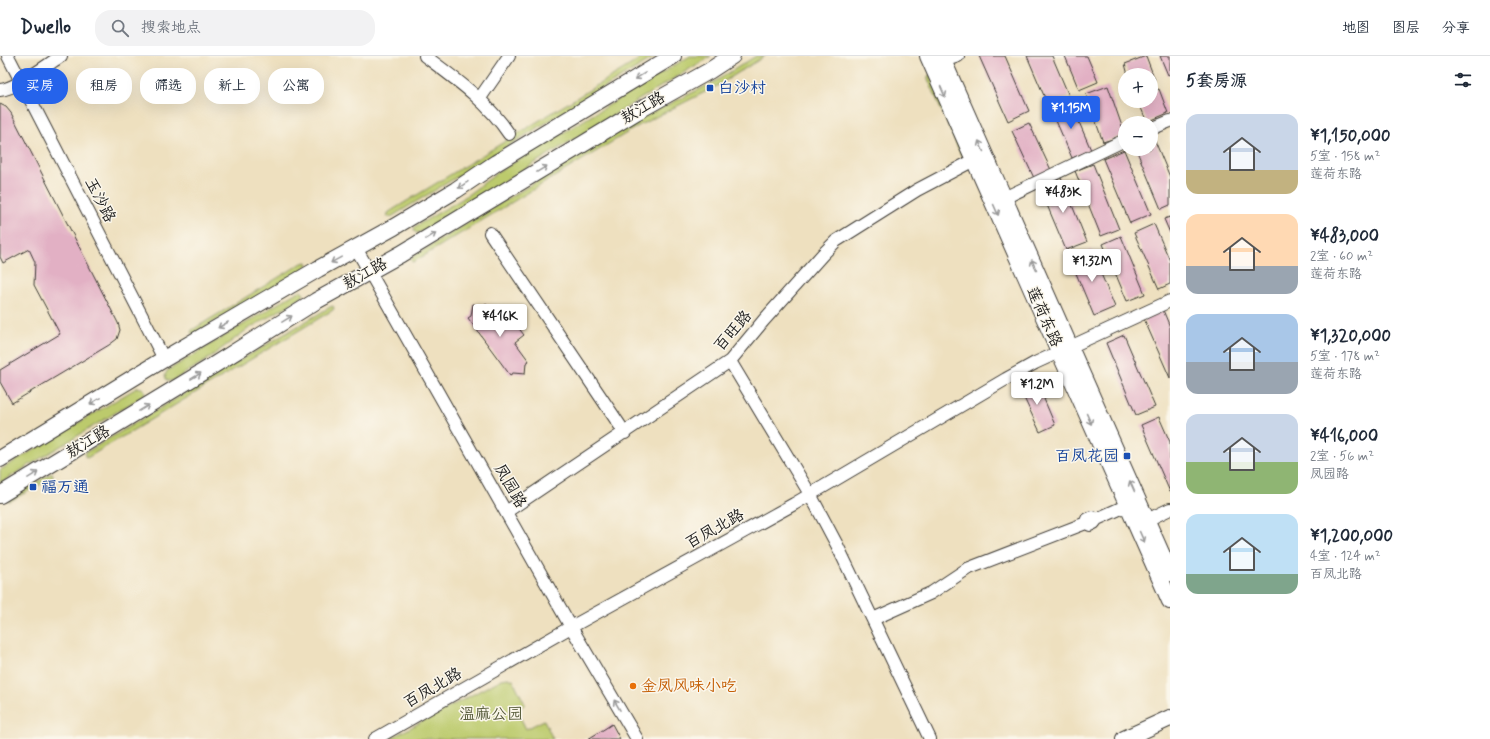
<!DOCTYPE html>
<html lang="zh">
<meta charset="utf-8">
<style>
:root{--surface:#fff;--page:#f2f2f3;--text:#1f2937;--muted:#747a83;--line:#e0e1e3;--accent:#2563eb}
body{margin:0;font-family:Mynerve,"LXGW WenKai TC",sans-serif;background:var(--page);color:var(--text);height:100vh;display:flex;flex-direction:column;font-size:15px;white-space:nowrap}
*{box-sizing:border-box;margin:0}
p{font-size:13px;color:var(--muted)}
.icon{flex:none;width:22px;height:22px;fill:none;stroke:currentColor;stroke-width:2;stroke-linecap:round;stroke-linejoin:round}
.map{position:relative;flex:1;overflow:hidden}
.side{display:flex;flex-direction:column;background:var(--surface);width:320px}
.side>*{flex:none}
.banner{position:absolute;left:12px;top:12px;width:380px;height:36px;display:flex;gap:8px}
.fabs{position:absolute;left:1118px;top:12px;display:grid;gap:8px}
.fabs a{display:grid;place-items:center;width:40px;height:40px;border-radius:50%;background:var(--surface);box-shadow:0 4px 16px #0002;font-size:20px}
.price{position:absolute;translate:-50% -34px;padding:0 9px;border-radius:4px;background:#fff;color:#222;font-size:13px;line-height:26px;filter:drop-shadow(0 1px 2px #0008)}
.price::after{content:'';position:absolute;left:50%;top:24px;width:12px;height:9px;margin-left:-6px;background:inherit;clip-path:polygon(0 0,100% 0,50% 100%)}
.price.current{background:var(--accent);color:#fff}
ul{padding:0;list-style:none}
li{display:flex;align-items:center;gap:12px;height:100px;padding:0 16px}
li span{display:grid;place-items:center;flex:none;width:112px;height:80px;border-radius:12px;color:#555}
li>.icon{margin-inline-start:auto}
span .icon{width:48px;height:48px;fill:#fffc;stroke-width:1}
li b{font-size:17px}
h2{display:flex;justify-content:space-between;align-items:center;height:48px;padding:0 16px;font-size:17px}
.chip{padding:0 14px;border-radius:16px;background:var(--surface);box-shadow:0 4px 16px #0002;font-size:14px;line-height:36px}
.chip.current{background:var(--accent);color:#fff}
header{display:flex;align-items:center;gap:24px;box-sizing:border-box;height:56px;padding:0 20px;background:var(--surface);border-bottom:1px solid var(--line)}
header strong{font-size:19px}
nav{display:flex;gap:22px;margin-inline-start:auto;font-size:14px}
.search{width:280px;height:36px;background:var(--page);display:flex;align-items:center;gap:10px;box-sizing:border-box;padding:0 14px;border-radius:16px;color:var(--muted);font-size:15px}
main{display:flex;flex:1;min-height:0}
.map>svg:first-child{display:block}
.green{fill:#bcca6c;stroke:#6c7344}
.building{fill:#e2b0c4}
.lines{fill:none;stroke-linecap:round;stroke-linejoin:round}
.minor-casing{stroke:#3c3934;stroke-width:14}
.major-casing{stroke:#3c3934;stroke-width:18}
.minor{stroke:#fff;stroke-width:12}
.major{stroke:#fff;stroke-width:16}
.oneway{stroke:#999}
.transit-dot{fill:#1a4fb4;stroke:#fbf7ec;stroke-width:1.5}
.food-dot{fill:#e8710a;stroke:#fbf7ec;stroke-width:1.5}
.labels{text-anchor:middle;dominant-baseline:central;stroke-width:3;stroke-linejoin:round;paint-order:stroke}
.transit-label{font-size:16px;fill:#164399;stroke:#fbf7ec;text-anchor:start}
.street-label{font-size:16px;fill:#1c1c1c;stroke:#fbf7ec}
.food-label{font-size:16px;fill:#c56008;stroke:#fbf7ec;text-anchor:start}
.park-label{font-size:16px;fill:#545938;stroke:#fbf7ec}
</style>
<header>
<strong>Dwello</strong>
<div class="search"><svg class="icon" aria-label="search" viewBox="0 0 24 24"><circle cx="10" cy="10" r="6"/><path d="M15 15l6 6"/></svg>搜索地点</div>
<nav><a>地图</a><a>图层</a><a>分享</a></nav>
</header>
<main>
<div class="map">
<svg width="1170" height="683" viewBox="0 0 1170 683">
<rect width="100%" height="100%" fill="#fbf7ec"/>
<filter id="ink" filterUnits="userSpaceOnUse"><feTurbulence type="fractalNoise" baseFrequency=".025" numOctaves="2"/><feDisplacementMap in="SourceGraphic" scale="8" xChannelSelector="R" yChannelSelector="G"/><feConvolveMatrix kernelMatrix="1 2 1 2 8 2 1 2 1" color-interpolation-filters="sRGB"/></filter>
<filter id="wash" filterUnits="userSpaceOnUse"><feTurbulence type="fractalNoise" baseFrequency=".012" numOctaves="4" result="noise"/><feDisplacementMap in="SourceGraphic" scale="16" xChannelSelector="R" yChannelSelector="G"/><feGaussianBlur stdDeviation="0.9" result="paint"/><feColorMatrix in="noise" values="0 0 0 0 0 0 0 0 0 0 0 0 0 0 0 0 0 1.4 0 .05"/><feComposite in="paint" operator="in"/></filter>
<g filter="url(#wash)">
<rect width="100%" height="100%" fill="#eee0bf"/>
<!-- green -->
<path class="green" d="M645 0H656L391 161 387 160 389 156Z
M690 0H711L421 176 417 177 415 176 414 173 416 170 462 143 500 115Z
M756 0H765L717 30 640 69 415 205 412 206 411 204 412 201 641 62 714 26Z
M930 18 964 101 961 99 928 23V20Z
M307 206 308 209 305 212 194 278 191 277 192 274 302 207Z
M301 235 303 237 304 239 301 242 248 273 205 305 172 325H168L166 323 165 319 167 315 297 236Z
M333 250 334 252 333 254 87 402 85 401V397L330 251Z
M138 331 144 333 145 337 143 340 0 427V414Z
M50 418H53V421L9 446V443Z
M508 622 513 624 525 648 517 655 526 673 544 664 553 683H389L502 623Z"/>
<g id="blocks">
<!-- building -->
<path class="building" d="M979 0H1005L1029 55 1008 65Z
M1027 0H1052L1069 40 1048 49Z
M1065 0H1087L1098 26 1079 34Z
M1146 0 1155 24 1151 25V19H1128L1125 8Z
M1160 0H1170V18L1168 19Z
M1108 30 1125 79 1103 86 1086 38Z
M1159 33 1168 57 1147 66 1138 45H1151V36Z
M1070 45 1091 94 1072 102 1051 53Z
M0 48 6 51 11 57 118 267 120 274 117 283 109 289 12 347 0 326V314L60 278 34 229 35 206 29 193 3 207 0 201Z
M1029 67 1051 114 1034 122 1012 75Z
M1153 80 1170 121V149L1161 153 1136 93H1151V81Z
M1124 94 1151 158 1130 167 1103 103Z
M1093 108 1119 173 1101 180 1075 115Z
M1061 122 1087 186 1066 194 1039 130Z
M1170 161V177L1164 163Z
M1154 168 1170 205V228L1159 233 1134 177Z
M1121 180 1145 238 1127 245 1103 188Z
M1091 194 1115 251 1094 260 1070 203Z
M473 248 483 250 486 248 501 267 510 261 524 279 515 286 529 305 526 307 525 318 513 317 510 319 468 262 471 260Z
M1163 254 1170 271V322L1144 263Z
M1124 279 1155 351 1136 359 1106 287Z
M1028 326 1029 328 1035 327 1039 333 1041 332 1046 342 1044 343 1055 369 1040 376 1019 331Z
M1159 361 1170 386V436L1141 369Z
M612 668 620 683H588L606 672Z"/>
</g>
</g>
<g filter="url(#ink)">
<use href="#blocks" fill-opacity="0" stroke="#3c3934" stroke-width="1"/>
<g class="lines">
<!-- minor casing -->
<g class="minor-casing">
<path id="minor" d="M8 0 164 303
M425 0C457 24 487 45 509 78
M943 5 958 0
M0 34C16 33 47 9 61 0
M480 42 509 0
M1151 73 1170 65
M1004 142 1125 84
M490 177 625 377
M356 192 571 571 637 683
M730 305 810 438 837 489 930 683
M506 456 730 305 764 264 823 198 836 185 917 134 974 104
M1097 463 1128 449
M1147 464 1170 453
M873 563 931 537 967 513 1086 467 1090 469 1094 467 1097 463 1092 461 1087 463 1086 467
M375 683 571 571 794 448 1006 323 1035 307 1170 245"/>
</g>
<!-- major casing -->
<g class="major-casing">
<path id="major" d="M928 0 1170 545
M941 0 1170 517
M0 403 164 303 318 213 394 171 456 134 496 107 673 0
M0 439 214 309 316 245 401 198 636 56 709 15 732 0
M1124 683 1170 662"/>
</g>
<!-- minor -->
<use href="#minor" class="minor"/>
<!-- major -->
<use href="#major" class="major"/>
</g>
<!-- one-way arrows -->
<defs><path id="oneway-shaft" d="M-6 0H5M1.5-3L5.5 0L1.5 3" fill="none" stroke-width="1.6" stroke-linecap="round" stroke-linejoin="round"/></defs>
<g class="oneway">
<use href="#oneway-shaft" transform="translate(640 20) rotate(149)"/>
<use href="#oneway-shaft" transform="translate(943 36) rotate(66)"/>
<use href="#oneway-shaft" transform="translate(981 90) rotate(-114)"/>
<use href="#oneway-shaft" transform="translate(542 113) rotate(-31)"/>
<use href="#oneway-shaft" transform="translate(463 129) rotate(146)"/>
<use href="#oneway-shaft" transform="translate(996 154) rotate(66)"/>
<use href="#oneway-shaft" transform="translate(431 180) rotate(-31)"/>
<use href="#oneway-shaft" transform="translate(336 204) rotate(151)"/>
<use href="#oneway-shaft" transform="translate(1034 209) rotate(-114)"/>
<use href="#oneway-shaft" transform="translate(287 263) rotate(-31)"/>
<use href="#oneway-shaft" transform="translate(223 269) rotate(150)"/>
<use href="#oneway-shaft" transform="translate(196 320) rotate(-31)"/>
<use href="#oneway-shaft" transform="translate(95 345) rotate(149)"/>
<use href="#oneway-shaft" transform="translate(144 352) rotate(-31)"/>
<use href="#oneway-shaft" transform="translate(1089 363) rotate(66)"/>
<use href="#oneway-shaft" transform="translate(33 419) rotate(-31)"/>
<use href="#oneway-shaft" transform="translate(1132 430) rotate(-114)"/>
<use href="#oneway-shaft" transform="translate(1142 481) rotate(66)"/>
<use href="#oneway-shaft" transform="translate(617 649) rotate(-120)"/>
</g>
</g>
<!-- markers -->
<g class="transit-dot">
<rect x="706" y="28" width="8" height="8" rx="2"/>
<rect x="1123" y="396" width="8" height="8" rx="2"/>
<rect x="29" y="427" width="8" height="8" rx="2"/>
</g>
<circle class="food-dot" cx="633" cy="630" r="4"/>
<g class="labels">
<!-- transit labels -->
<g class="transit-label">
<text x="718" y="32">白沙村</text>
<text x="1119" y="400" text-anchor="end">百凤花园</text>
<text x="41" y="431">福万通</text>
</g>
<!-- street labels -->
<g class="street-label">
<text transform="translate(643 52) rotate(-30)">敖江路</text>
<text transform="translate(100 144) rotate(63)">玉沙路</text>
<text transform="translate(365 218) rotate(-29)">敖江路</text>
<text transform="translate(1044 261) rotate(66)">莲荷东路</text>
<text transform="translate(733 275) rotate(-49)">百旺路</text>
<text transform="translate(88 386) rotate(-31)">敖江路</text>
<text transform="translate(510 430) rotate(60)">凤园路</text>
<text transform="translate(715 473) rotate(-29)">百凤北路</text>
<text transform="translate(433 632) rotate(-30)">百凤北路</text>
</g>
<!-- food labels -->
<g class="food-label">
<text x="641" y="630">金凤风味小吃</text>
</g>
<!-- park labels -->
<g class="park-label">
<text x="491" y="658">温麻公园</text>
</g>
</g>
</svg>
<div class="fabs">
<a>+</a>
<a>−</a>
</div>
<b class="price current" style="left:1071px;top:74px">¥1.15M</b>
<b class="price" style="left:1063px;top:158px">¥483K</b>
<b class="price" style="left:1092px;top:227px">¥1.32M</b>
<b class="price" style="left:500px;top:282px">¥416K</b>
<b class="price" style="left:1037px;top:350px">¥1.2M</b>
<div class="banner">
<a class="chip current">买房</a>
<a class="chip">租房</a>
<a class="chip">筛选</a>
<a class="chip">新上</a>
<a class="chip">公寓</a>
</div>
</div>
<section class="side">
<h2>5套房源<svg class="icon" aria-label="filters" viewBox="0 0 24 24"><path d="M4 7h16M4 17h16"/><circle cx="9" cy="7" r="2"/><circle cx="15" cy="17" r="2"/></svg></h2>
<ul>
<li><span style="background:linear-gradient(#c9d6e8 70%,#c2b280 0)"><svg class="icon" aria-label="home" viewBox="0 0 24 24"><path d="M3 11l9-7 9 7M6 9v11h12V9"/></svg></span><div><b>¥1,150,000</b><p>5室 · 158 m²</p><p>莲荷东路</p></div></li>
<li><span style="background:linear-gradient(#ffd9b3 65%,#9aa5b1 0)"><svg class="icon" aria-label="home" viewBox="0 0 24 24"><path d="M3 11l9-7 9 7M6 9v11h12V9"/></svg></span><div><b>¥483,000</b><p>2室 · 60 m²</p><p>莲荷东路</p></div></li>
<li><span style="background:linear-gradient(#a9c7e8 60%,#9aa5b1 0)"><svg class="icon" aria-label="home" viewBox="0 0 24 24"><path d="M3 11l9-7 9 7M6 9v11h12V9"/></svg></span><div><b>¥1,320,000</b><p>5室 · 178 m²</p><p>莲荷东路</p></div></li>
<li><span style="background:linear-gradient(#c9d6e8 60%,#8fb573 0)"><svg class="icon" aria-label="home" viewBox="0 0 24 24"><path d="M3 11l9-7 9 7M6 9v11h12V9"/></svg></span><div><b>¥416,000</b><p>2室 · 56 m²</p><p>凤园路</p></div></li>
<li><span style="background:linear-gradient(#bfe0f5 75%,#7fa58c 0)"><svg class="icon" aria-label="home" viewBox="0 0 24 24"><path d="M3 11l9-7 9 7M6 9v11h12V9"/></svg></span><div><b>¥1,200,000</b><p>4室 · 124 m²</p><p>百凤北路</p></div></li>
</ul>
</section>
</main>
